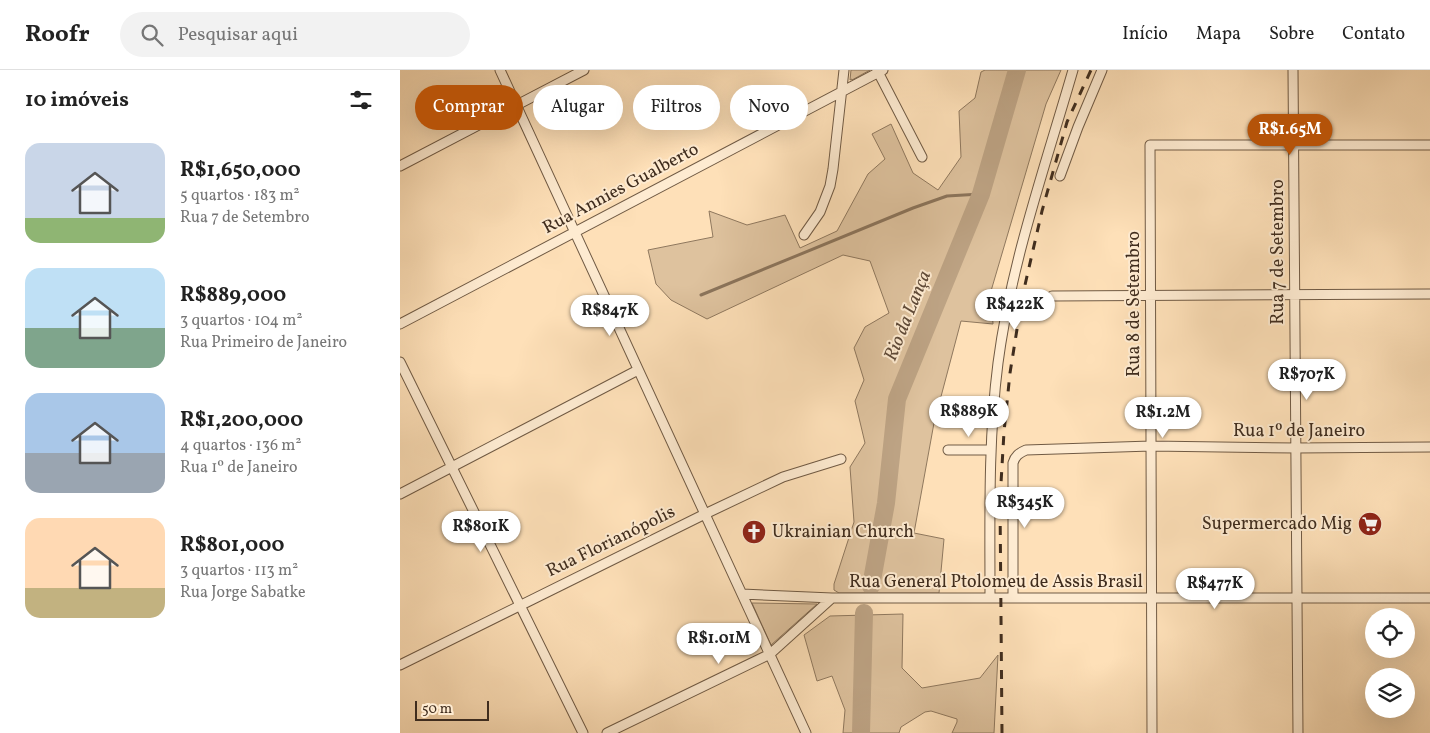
<!DOCTYPE html>
<html lang="pt">
<meta charset="utf-8">
<style>
:root{--surface:#fff;--page:#f2f2f2;--text:#222;--muted:#767676;--line:#e0e0e0;--accent:#b45309}
body{margin:0;font-family:Vollkorn,serif;background:var(--page);color:var(--text);height:100vh;display:flex;flex-direction:column;font-size:19px;white-space:nowrap}
*{box-sizing:border-box;margin:0}
p{font-size:16px;color:var(--muted)}
.icon{flex:none;width:28px;height:28px;fill:none;stroke:currentColor;stroke-width:2;stroke-linecap:round;stroke-linejoin:round}
.map{position:relative;flex:1;overflow:hidden}
.drawer{display:flex;flex-direction:column;background:var(--surface);width:400px}
.drawer>*{flex:none}
.hud{position:absolute;left:15px;top:15px;width:475px;height:45px;display:flex;gap:10px}
.buttons{position:absolute;left:965px;top:538px;display:grid;gap:10px}
.buttons a{display:grid;place-items:center;width:50px;height:50px;border-radius:50%;background:var(--surface);box-shadow:0 5px 20px #0002;font-size:25px}
.scale{position:absolute;left:15px;bottom:12px;width:74px;box-sizing:border-box;padding-left:5px;border:2px solid #402d1e;border-top:0;font-size:14px;line-height:18px;white-space:nowrap;color:#402d1e;-webkit-text-stroke:4px #feebd1;paint-order:stroke}
.price{position:absolute;translate:-50% -42px;padding:0 11px;border-radius:18px;background:#fff;color:#222;font-size:16px;line-height:32px;filter:drop-shadow(0 1px 2px #0008)}
.price::after{content:'';position:absolute;left:50%;top:30px;width:15px;height:11px;margin-left:-8px;background:inherit;clip-path:polygon(0 0,100% 0,50% 100%)}
.price.current{background:var(--accent);color:#fff}
ul{padding:0;list-style:none}
li{display:flex;align-items:center;gap:15px;height:125px;padding:0 25px}
li span{display:grid;place-items:center;flex:none;width:140px;height:100px;border-radius:15px;color:#555}
li>.icon{margin-inline-start:auto}
span .icon{width:60px;height:60px;fill:#fffc;stroke-width:1}
li b{font-size:21px}
h2{display:flex;justify-content:space-between;align-items:center;height:60px;padding:0 25px;font-size:21px}
.tag{padding:0 18px;border-radius:22px;background:var(--surface);box-shadow:0 5px 20px #0002;font-size:18px;line-height:45px}
.tag.current{background:var(--accent);color:#fff}
header{display:flex;align-items:center;gap:30px;box-sizing:border-box;height:70px;padding:0 25px;background:var(--surface);border-bottom:1px solid var(--line)}
header strong{font-size:24px}
nav{display:flex;gap:28px;margin-inline-start:auto;font-size:18px}
.search{width:350px;height:45px;background:var(--page);display:flex;align-items:center;gap:12px;box-sizing:border-box;padding:0 18px;border-radius:28px;color:var(--muted);font-size:19px}
main{display:flex;flex:1;min-height:0}
.map>svg:first-child{display:block}
.green{fill:#dec29e;stroke:#8f785e}
.lines{fill:none;stroke-linecap:round;stroke-linejoin:round}
.stream{stroke:#8b745b;stroke-width:3}
.river{stroke:#bda384;stroke-width:18}
.minor-casing{stroke:#705a44;stroke-width:11}
.minor{stroke:#feebd1;stroke-width:9}
.rail{stroke:#402d1e;stroke-width:3;stroke-dasharray:9 9;stroke-linecap:butt}
.labels{text-anchor:middle;dominant-baseline:central;stroke-width:4;stroke-linejoin:round;paint-order:stroke}
.street-label{font-size:18px;fill:#402d1e;stroke:#feebd1}
.poi-label{font-size:18px;fill:#402d1e;stroke:#feebd1;text-anchor:end}
.water-label{font-size:19px;font-style:italic;fill:#5f4a38;stroke:#feebd1}
</style>
<header>
<strong>Roofr</strong>
<div class="search"><svg class="icon" aria-label="search" viewBox="0 0 24 24"><circle cx="10" cy="10" r="6"/><path d="M15 15l6 6"/></svg>Pesquisar aqui</div>
<nav><a>Início</a><a>Mapa</a><a>Sobre</a><a>Contato</a></nav>
</header>
<main>
<section class="drawer">
<h2>10 imóveis<svg class="icon" aria-label="filters" viewBox="0 0 24 24"><path d="M4 7h16M4 17h16"/><circle cx="9" cy="7" r="2"/><circle cx="15" cy="17" r="2"/></svg></h2>
<ul>
<li><span style="background:linear-gradient(#c9d6e8 75%,#8fb573 0)"><svg class="icon" aria-label="home" viewBox="0 0 24 24"><path d="M3 11l9-7 9 7M6 9v11h12V9"/></svg></span><div><b>R$1,650,000</b><p>5 quartos · 183 m²</p><p>Rua 7 de Setembro</p></div></li>
<li><span style="background:linear-gradient(#bfe0f5 60%,#7fa58c 0)"><svg class="icon" aria-label="home" viewBox="0 0 24 24"><path d="M3 11l9-7 9 7M6 9v11h12V9"/></svg></span><div><b>R$889,000</b><p>3 quartos · 104 m²</p><p>Rua Primeiro de Janeiro</p></div></li>
<li><span style="background:linear-gradient(#a9c7e8 60%,#9aa5b1 0)"><svg class="icon" aria-label="home" viewBox="0 0 24 24"><path d="M3 11l9-7 9 7M6 9v11h12V9"/></svg></span><div><b>R$1,200,000</b><p>4 quartos · 136 m²</p><p>Rua 1º de Janeiro</p></div></li>
<li><span style="background:linear-gradient(#ffd9b3 70%,#c2b280 0)"><svg class="icon" aria-label="home" viewBox="0 0 24 24"><path d="M3 11l9-7 9 7M6 9v11h12V9"/></svg></span><div><b>R$801,000</b><p>3 quartos · 113 m²</p><p>Rua Jorge Sabatke</p></div></li>
</ul>
</section>
<div class="map">
<svg width="1030" height="663" viewBox="0 0 1030 663">
<rect width="100%" height="100%" fill="#fee0b8"/>
<filter id="stains"><feTurbulence type="fractalNoise" baseFrequency=".004" numOctaves="4"/><feColorMatrix values="0 0 0 0 .2 0 0 0 0 .09 0 0 0 0 .02 0 0 0 .5 -.17"/></filter>
<radialGradient id="worn" r=".72"><stop offset=".6" stop-color="#630" stop-opacity="0"/><stop offset="1" stop-color="#630" stop-opacity=".3"/></radialGradient>
<!-- green -->
<path class="green" d="M451 0H470L452 10V9L450 10Z
M585 0H661L646 34 591 221 593 254 561 251 534 353 514 463 544 469 539 523H439L434 520V514L454 452 450 397 465 373 455 331 464 310 454 278 465 257 489 243 470 191 443 185 307 249 271 230 256 214 248 180 313 167 309 141 347 155 385 145 400 178 437 161 468 104 485 89 472 64 491 54 513 103 538 120 561 87 559 41 575 28 581 2Z
M352 533 417 534 371 575Z
M503 544 502 598 522 618 580 608 598 585 594 663H552L557 652V649L531 641 525 642 501 657 499 663H443L445 640 432 606 417 611 404 565 430 546Z"/>
<g class="lines">
<!-- stream -->
<path class="stream" d="M301 225 513 138 547 126 581 124"/>
<!-- river -->
<path class="river" d="M471 516 486 433 497 329 581 124 617 0
M461 663 464 543"/>
<!-- minor casing -->
<g class="minor-casing">
<path id="minor" d="M100 0 406 663
M477 0 522 87
M893 0 898 663
M0 96 184 0
M660 106 678 57 702 0
M404 165 420 142 430 116 433 99 444 0
M652 226 1030 224
M0 254 483 0
M0 292 183 663
M548 380H591
M0 424 238 300
M342 524 432 528H1030
M590 528C590 449 588 371 598 293 611 193 645 97 673 0
M613 528V393C615 386 619 383 626 380L751 376 896 378 1030 377
M0 595 305 444 383 407 441 389
M207 663 370 584 432 528
M752 663 750 75H1030"/>
</g>
<!-- minor -->
<use href="#minor" class="minor"/>
<!-- rail -->
<path class="rail" d="M602 663 600 430 604 362 610 303 622 228 642 141 667 52 691 0"/>
</g>
<!-- icons -->
<defs>
<g id="supermarket-disc" transform="scale(1.25)"><circle r="9.5" fill="#8f2418" stroke="#feebd1"/><path d="M-6-5.5h2.5l.6 2H6L4.5 2H-2.5L-4.4-4H-6ZM-1.5 3.2a1.3 1.3 0 1 0 .1 0ZM3 3.2a1.3 1.3 0 1 0 .1 0Z" fill="#fff"/></g>
<g id="church-disc" transform="scale(1.25)"><circle r="9.5" fill="#8f2418" stroke="#feebd1"/><path d="M-1.2-6h2.4v3.5h3.3v2.4h-3.3V6h-2.4V-.1h-3.3v-2.4h3.3Z" fill="#fff"/></g>
</defs>
<g fill-rule="evenodd">
<use href="#supermarket-disc" x="970" y="454"/>
<use href="#church-disc" x="354" y="462"/>
</g>
<g class="labels">
<!-- street labels -->
<g class="street-label">
<text transform="translate(221 119) rotate(-28)">Rua Annies Gualberto</text>
<text transform="translate(878 182) rotate(-90)">Rua 7 de Setembro</text>
<text transform="translate(734 234) rotate(-90)">Rua 8 de Setembro</text>
<text x="899" y="361">Rua 1º de Janeiro</text>
<text transform="translate(211 472) rotate(-26)">Rua Florianópolis</text>
<text x="596" y="512">Rua General Ptolomeu de Assis Brasil</text>
</g>
<!-- poi labels -->
<g class="poi-label">
<text x="952" y="454">Supermercado Mig</text>
<text x="372" y="462" text-anchor="start">Ukrainian Church</text>
</g>
<!-- water labels -->
<g class="water-label">
<text transform="translate(508 246) rotate(-68)">Rio da Lança</text>
</g>
</g>
<rect width="100%" height="100%" filter="url(#stains)"/>
<rect width="100%" height="100%" fill="url(#worn)"/>
</svg>
<div class="buttons">
<a><svg class="icon" aria-label="locate" viewBox="0 0 24 24"><circle cx="12" cy="12" r="6"/><path d="M12 2v4M12 18v4M2 12h4M18 12h4"/></svg></a>
<a><svg class="icon" aria-label="layers" viewBox="0 0 24 24"><path d="M12 4l9 5-9 5-9-5zM3 14l9 5 9-5"/></svg></a>
</div>
<div class="scale">50 m</div>
<b class="price current" style="left:890px;top:86px">R$1.65M</b>
<b class="price" style="left:615px;top:261px">R$422K</b>
<b class="price" style="left:210px;top:267px">R$847K</b>
<b class="price" style="left:907px;top:331px">R$707K</b>
<b class="price" style="left:569px;top:368px">R$889K</b>
<b class="price" style="left:763px;top:369px">R$1.2M</b>
<b class="price" style="left:625px;top:459px">R$345K</b>
<b class="price" style="left:81px;top:483px">R$801K</b>
<b class="price" style="left:815px;top:540px">R$477K</b>
<b class="price" style="left:319px;top:595px">R$1.01M</b>
<div class="hud">
<a class="tag current">Comprar</a>
<a class="tag">Alugar</a>
<a class="tag">Filtros</a>
<a class="tag">Novo</a>
</div>
</div>
</main>
